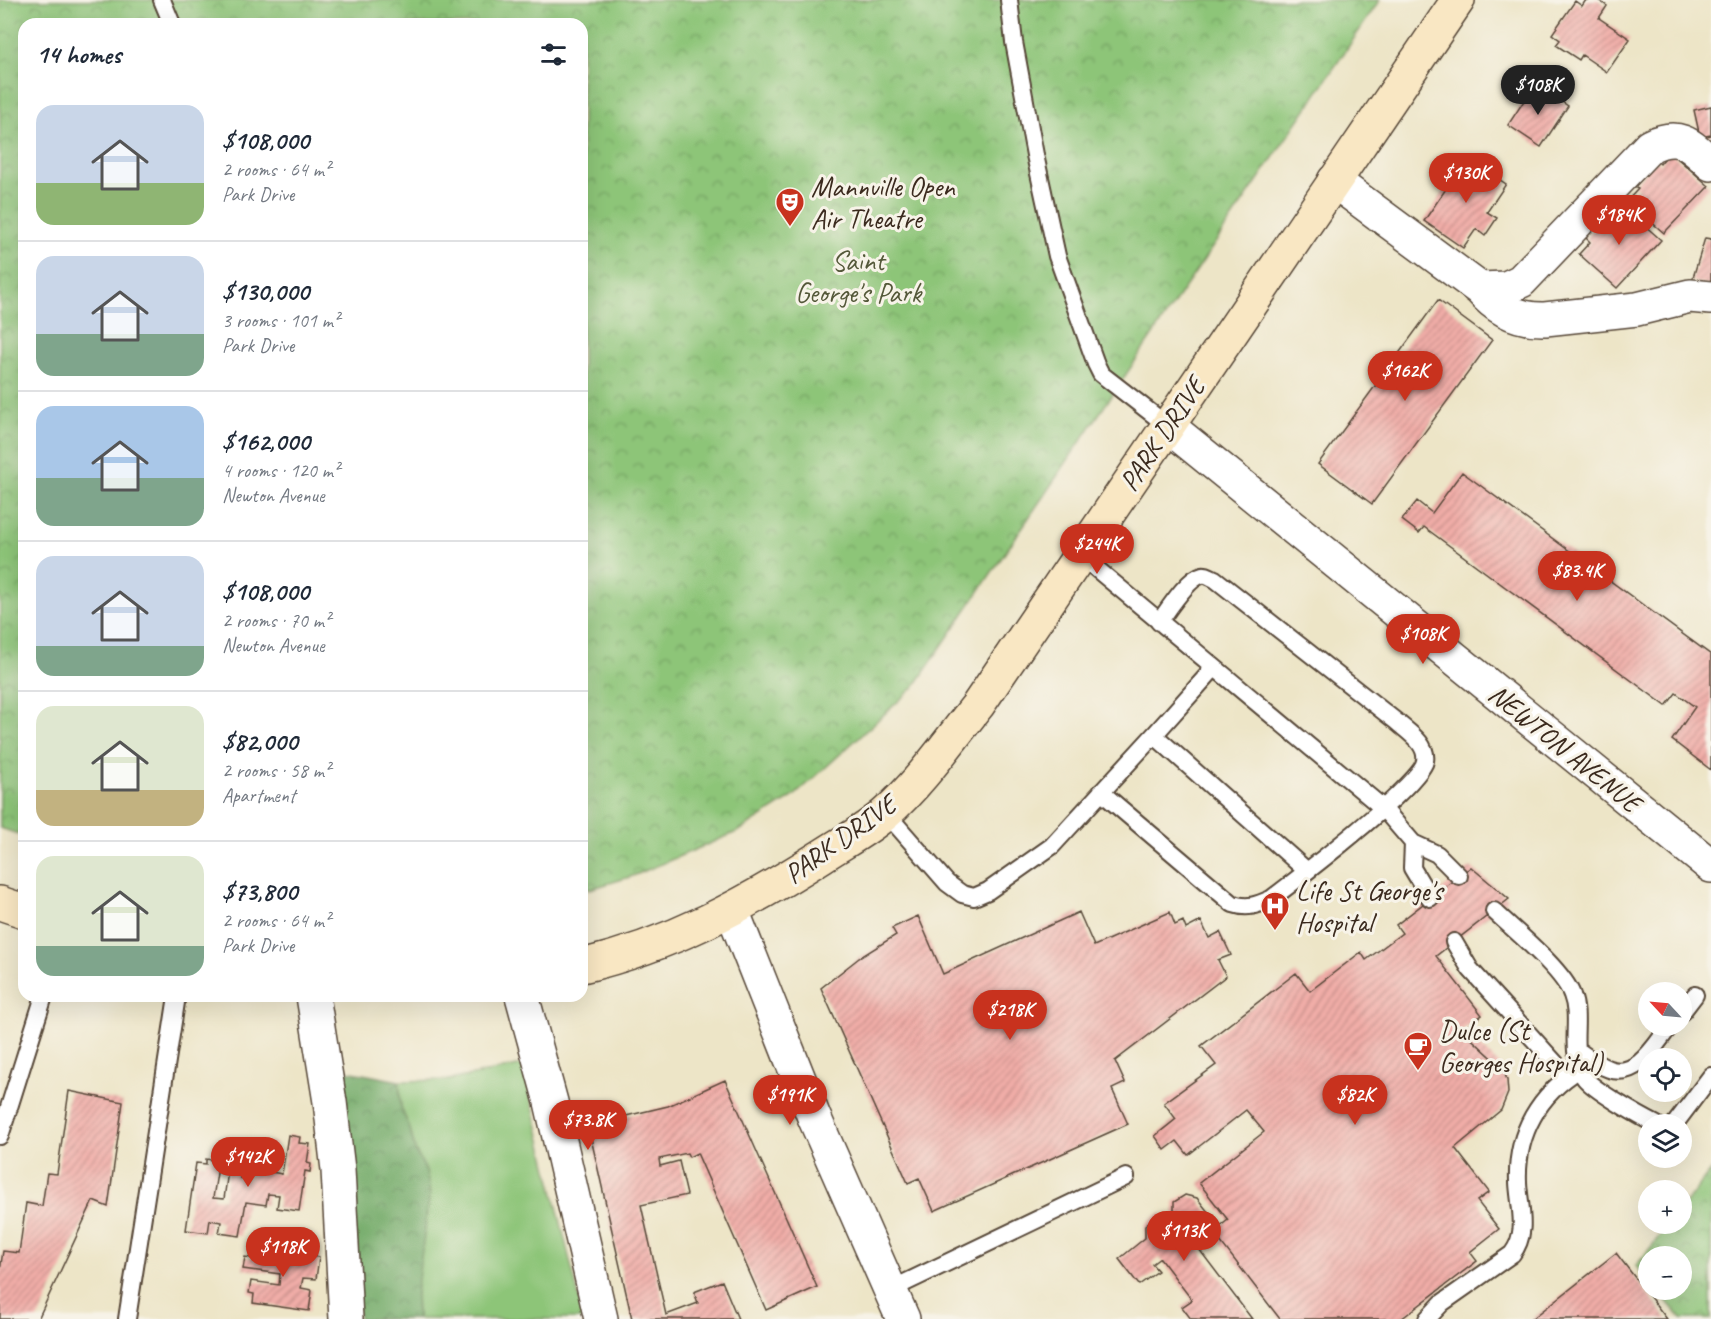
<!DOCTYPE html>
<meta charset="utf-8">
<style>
:root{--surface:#fff;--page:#f2f2f3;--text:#1f2937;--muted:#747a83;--line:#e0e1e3;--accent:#c8321e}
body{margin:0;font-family:Caveat,sans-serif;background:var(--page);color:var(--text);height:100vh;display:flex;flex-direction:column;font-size:22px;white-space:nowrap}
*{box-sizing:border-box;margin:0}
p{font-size:20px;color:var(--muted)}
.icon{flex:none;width:33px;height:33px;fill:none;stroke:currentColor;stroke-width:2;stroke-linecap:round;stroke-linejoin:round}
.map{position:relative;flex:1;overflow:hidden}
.panel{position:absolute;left:18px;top:18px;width:570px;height:984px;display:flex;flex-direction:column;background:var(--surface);border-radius:18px;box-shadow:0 6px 24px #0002}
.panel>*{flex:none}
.needle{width:39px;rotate:296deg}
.fabs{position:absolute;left:1638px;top:982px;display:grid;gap:12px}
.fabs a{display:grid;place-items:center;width:54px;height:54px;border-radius:50%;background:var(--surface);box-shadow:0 6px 24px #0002;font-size:30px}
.price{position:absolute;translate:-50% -51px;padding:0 14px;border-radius:21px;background:var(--accent);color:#fff;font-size:20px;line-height:39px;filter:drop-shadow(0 2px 3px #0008)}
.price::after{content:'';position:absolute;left:50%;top:36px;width:18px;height:14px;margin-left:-9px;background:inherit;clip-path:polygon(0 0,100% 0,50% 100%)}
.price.active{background:#222;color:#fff}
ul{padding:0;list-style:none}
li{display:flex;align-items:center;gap:18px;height:150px;padding:0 18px}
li+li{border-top:2px solid var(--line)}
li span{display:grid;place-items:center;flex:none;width:168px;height:120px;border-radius:18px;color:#555}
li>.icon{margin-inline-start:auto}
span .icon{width:72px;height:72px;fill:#fffc;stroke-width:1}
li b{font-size:26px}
h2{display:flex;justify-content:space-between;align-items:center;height:72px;padding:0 18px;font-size:26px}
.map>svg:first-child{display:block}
.grass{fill:#8dc578;stroke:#64784b;stroke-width:1.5}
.forest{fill:url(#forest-crowns);stroke:#566a43;stroke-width:1.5}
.park{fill:url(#park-crowns);stroke:#64784b;stroke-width:1.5}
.building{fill:url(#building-hatch)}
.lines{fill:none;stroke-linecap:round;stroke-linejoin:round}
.lane-casing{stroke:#564637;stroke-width:20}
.street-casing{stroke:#564637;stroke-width:36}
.secondary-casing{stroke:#564637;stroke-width:36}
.lane{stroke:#fff;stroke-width:16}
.street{stroke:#fff;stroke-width:33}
.secondary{stroke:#f9e7c3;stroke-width:33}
.labels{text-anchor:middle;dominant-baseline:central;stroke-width:6;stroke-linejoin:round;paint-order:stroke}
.poi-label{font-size:28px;fill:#3b2a1e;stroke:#f7f3e8;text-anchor:start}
.park-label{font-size:28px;fill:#545839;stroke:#f7f3e8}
.street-label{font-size:28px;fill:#3b2a1e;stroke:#f7f3e8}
</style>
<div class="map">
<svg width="1711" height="1319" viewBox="0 0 1711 1319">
<defs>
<pattern id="forest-crowns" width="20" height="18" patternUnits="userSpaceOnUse" patternTransform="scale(1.5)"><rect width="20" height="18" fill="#72aa68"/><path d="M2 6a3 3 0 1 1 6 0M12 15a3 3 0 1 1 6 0" fill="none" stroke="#5f8b55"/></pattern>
<pattern id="park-crowns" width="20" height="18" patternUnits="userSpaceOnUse" patternTransform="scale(1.5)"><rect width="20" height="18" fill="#8dc578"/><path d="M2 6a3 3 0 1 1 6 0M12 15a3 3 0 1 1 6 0" fill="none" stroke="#74a062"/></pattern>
<pattern id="building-hatch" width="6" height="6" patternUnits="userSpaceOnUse" patternTransform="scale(1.5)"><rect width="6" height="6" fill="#f1ada8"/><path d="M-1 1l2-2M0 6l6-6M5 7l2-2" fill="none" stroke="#c48d88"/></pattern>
</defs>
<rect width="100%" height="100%" fill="#f7f3e8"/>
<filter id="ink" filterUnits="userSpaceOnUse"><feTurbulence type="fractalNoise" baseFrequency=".0167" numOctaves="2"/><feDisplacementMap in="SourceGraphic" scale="12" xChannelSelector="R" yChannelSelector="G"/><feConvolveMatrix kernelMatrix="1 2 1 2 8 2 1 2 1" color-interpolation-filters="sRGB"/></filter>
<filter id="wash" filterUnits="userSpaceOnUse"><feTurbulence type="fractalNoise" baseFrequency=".008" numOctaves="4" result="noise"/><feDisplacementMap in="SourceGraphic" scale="24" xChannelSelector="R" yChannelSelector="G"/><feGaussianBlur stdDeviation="1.35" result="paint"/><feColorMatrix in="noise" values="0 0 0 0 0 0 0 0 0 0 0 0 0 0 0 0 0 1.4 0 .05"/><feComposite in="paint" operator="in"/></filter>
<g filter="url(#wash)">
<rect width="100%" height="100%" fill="#ede5c7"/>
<!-- grass -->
<path class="grass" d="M523 1065 584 1319H417L416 1293 426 1171 415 1150 410 1129 401 1108 399 1081 449 1080Z"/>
<!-- forest -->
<path class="forest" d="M337 1069 399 1081 401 1108 410 1129 415 1150 426 1171 430 1193 416 1293 417 1319H359Z"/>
<!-- park -->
<path class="park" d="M0 0H1380L914 687 793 797 739 831 633 876 590 889 582 888V24H24V836L0 828Z
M1711 1170V1319H1682L1657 1290H1682V1257H1648V1281L1636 1266 1669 1224H1682V1208Z"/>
<g id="blocks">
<!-- building -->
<path class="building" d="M1586 0H1598L1607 6 1599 18 1630 39 1607 72 1582 55 1579 60 1556 45 1560 40 1552 34 1575 1 1582 6Z
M1535 84 1568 106 1541 147 1508 125Z
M1711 106V135L1700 137 1694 110Z
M1670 152 1709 186 1664 233 1627 201 1638 189 1634 185 1656 160 1660 164Z
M1467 158 1506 184 1487 212 1497 218 1485 236 1476 229 1463 248 1424 221Z
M1623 206 1661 240 1617 288 1579 254 1590 242 1586 238 1597 225 1608 213 1612 217Z
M1705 238 1711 239V287L1692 281Z
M1438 300 1492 340 1372 504 1318 464Z
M1462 472 1711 655V770L1672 740 1695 707 1676 693 1666 706 1424 527 1419 533 1402 520 1417 501 1432 513Z
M1471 867 1509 899 1436 956 1482 1015 1462 1030 1503 1068 1507 1080 1508 1093 1501 1110 1455 1148 1489 1192 1477 1201 1499 1229 1470 1252 1477 1261 1401 1319H1280L1213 1232 1228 1220 1199 1183 1264 1132 1246 1110 1188 1155 1177 1141 1165 1150 1155 1136 1176 1119 1164 1103 1216 1065 1201 1046 1296 973 1310 991 1361 952 1366 960 1402 933 1396 925Z
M1079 912 1094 946 1170 912 1175 925 1183 921 1186 929 1201 921 1209 938 1220 932 1231 955 1218 960 1226 976 1115 1061 1125 1083 1112 1089 1128 1124 934 1211 919 1178 908 1183 821 988 859 958 896 935 892 928 918 916 943 974Z
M725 1080 817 1287 766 1310 697 1153 689 1157 687 1153 659 1159 660 1166 679 1161 687 1195 641 1205 666 1315 698 1303 694 1292 722 1281 738 1319H632L588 1125 668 1106Z
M69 1091 123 1102 108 1207 93 1201 38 1319H0V1271L3 1251 19 1253 26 1203 42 1206 47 1173 57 1174Z
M288 1135 300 1137 299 1143 310 1144 307 1163 311 1164 310 1172 305 1171 299 1211 277 1208 279 1195 268 1194 266 1205 246 1202 240 1236 219 1233 221 1222 210 1220 208 1233 186 1230 196 1163 206 1164V1159L219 1161 213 1198 224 1199 228 1171 241 1173 240 1178 249 1179 254 1146 264 1147 265 1142 275 1143 271 1172 282 1174Z
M1185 1195 1197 1198 1213 1218 1189 1236 1252 1319H1191L1182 1307 1192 1300 1160 1258 1152 1264 1158 1271 1139 1285 1119 1259 1145 1238V1225L1159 1214 1174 1216V1202Z
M253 1248 319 1257 316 1279 303 1278 301 1288 312 1290 309 1311 253 1303 254 1294 249 1293 251 1281 279 1285 280 1274 243 1269 245 1257 251 1258Z
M1616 1253 1667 1319H1532Z"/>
</g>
</g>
<g filter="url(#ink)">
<use href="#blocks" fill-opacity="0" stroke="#564637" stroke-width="1.5"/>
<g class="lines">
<!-- lane casing -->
<g class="lane-casing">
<path id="lane" d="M162 0 172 24
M1009 0 1014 42 1035 155 1057 256 1096 364 1101 374 1168 426
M1080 555 1383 808 1413 843 1437 854 1459 876
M1154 735 1307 871
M1101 792 1233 904C1248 909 1257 905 1271 899 1296 880 1421 785 1425 761 1428 744 1408 732 1397 722L1215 579C1210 577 1207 574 1202 575 1188 578 1168 610 1159 622
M886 813 947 883 962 894 974 897 988 891 1052 846 1154 735 1214 668
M1413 843 1412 868 1430 898
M1494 911C1515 931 1563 970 1572 995 1579 1013 1574 1032 1576 1051 1577 1059 1579 1070 1584 1077 1591 1089 1643 1118 1657 1125
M1454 942 1470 969 1567 1076
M1682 1012 1695 995
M1576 1049C1586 1056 1597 1065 1609 1069 1637 1079 1655 1045 1670 1026
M1674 1125 1711 1076
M0 1136 44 996
M890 1290 1126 1177
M127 1319 177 996
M1427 1319 1442 1303 1512 1254C1529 1232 1519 1207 1518 1182 1516 1133 1539 1094 1580 1069"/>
</g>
<!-- street casing -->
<g class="street-casing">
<path id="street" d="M1334 181 1480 289C1497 309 1518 320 1545 319L1637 309 1690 296 1711 298
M1480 289 1506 288 1521 281 1650 146C1679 132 1690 144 1711 164
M1168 426 1711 866
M732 910 814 1117 903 1319
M313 996 330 1102 338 1170 346 1319
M522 996 551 1102 601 1319"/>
</g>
<!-- secondary casing -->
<g class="secondary-casing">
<path id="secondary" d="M0 903 24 911
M582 966C671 945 745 905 822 856 843 842 867 830 886 813 921 782 949 741 978 705L1458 0"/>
</g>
<!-- lane -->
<use href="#lane" class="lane"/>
<!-- street -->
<use href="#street" class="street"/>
<!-- secondary -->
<use href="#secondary" class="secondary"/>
</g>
</g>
<!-- icons -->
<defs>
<g id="theatre-pin" transform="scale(1.5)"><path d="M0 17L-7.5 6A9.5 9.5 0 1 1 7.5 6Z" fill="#c8321e" stroke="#f7f3e8"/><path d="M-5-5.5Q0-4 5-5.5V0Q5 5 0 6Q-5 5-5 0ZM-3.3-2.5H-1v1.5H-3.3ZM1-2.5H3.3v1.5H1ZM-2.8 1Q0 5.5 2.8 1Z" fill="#fff"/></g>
<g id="hospital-pin" transform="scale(1.5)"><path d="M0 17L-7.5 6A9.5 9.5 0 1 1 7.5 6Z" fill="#c8321e" stroke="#f7f3e8"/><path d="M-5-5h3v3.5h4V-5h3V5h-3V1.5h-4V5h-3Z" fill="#fff"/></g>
<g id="cafe-pin" transform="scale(1.5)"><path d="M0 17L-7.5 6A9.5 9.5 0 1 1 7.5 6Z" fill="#c8321e" stroke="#f7f3e8"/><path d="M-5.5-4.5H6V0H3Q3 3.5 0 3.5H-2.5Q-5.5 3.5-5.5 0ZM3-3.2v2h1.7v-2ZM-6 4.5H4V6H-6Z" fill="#fff"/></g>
</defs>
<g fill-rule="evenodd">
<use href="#theatre-pin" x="790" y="202"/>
<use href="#hospital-pin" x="1275" y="906"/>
<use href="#cafe-pin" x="1418" y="1046"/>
</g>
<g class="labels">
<!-- poi labels -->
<g class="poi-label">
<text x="811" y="186">Mannville Open<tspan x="811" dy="32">Air Theatre</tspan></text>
<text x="1296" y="890">Life St George's<tspan x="1296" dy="32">Hospital</tspan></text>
<text x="1439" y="1030">Dulce (St<tspan x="1439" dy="32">Georges Hospital)</tspan></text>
</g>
<!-- park labels -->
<g class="park-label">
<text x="858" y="260">Saint<tspan x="858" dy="32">George's Park</tspan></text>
</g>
<!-- street labels -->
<g class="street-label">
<text transform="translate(1162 434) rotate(-56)">PARK DRIVE</text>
<text transform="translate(1565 748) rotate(39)">NEWTON AVENUE</text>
<text transform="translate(840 839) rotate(-36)">PARK DRIVE</text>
</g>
</g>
</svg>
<div class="fabs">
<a><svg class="needle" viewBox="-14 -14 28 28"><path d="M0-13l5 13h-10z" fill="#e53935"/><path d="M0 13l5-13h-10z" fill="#747a83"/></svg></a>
<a><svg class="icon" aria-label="locate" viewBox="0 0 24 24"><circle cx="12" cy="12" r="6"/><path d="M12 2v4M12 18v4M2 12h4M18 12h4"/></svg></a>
<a><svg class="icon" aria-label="layers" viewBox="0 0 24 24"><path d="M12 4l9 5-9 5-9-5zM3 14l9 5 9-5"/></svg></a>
<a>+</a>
<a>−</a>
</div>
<b class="price active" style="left:1538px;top:116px">$108K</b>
<b class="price" style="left:1466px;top:204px">$130K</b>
<b class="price" style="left:1619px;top:246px">$184K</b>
<b class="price" style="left:1405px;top:402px">$162K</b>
<b class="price" style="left:1097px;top:575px">$244K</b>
<b class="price" style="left:1577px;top:602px">$83.4K</b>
<b class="price" style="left:1423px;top:665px">$108K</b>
<b class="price" style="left:1010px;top:1041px">$218K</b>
<b class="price" style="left:790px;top:1126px">$191K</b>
<b class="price" style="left:1355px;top:1126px">$82K</b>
<b class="price" style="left:588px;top:1151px">$73.8K</b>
<b class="price" style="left:248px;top:1188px">$142K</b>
<b class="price" style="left:1184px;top:1262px">$113K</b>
<b class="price" style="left:283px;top:1278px">$118K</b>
<section class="panel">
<h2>14 homes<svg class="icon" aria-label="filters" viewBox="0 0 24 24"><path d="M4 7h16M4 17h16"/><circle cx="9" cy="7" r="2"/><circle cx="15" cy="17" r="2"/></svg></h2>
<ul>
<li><span style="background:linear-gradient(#c9d6e8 65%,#8fb573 0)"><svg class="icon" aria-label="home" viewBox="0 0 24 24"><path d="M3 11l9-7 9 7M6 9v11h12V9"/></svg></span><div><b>$108,000</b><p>2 rooms · 64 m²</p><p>Park Drive</p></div></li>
<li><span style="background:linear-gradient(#c9d6e8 65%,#7fa58c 0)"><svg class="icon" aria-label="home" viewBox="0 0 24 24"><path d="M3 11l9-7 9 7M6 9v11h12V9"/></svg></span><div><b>$130,000</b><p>3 rooms · 101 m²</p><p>Park Drive</p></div></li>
<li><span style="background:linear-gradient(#a9c7e8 60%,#7fa58c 0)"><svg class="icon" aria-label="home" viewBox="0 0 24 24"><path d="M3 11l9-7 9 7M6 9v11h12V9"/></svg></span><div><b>$162,000</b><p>4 rooms · 120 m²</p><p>Newton Avenue</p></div></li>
<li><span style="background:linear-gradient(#c9d6e8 75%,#7fa58c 0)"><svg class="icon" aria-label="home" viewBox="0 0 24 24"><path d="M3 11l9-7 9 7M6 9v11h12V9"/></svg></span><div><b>$108,000</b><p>2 rooms · 70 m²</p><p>Newton Avenue</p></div></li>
<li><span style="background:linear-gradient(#dfe7d0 70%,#c2b280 0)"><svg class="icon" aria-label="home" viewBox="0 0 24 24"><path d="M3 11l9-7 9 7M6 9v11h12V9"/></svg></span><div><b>$82,000</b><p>2 rooms · 58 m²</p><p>Apartment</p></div></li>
<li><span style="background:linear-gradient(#dfe7d0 75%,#7fa58c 0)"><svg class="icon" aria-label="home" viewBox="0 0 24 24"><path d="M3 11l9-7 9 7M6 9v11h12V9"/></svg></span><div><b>$73,800</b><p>2 rooms · 64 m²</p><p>Park Drive</p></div></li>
</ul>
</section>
</div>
